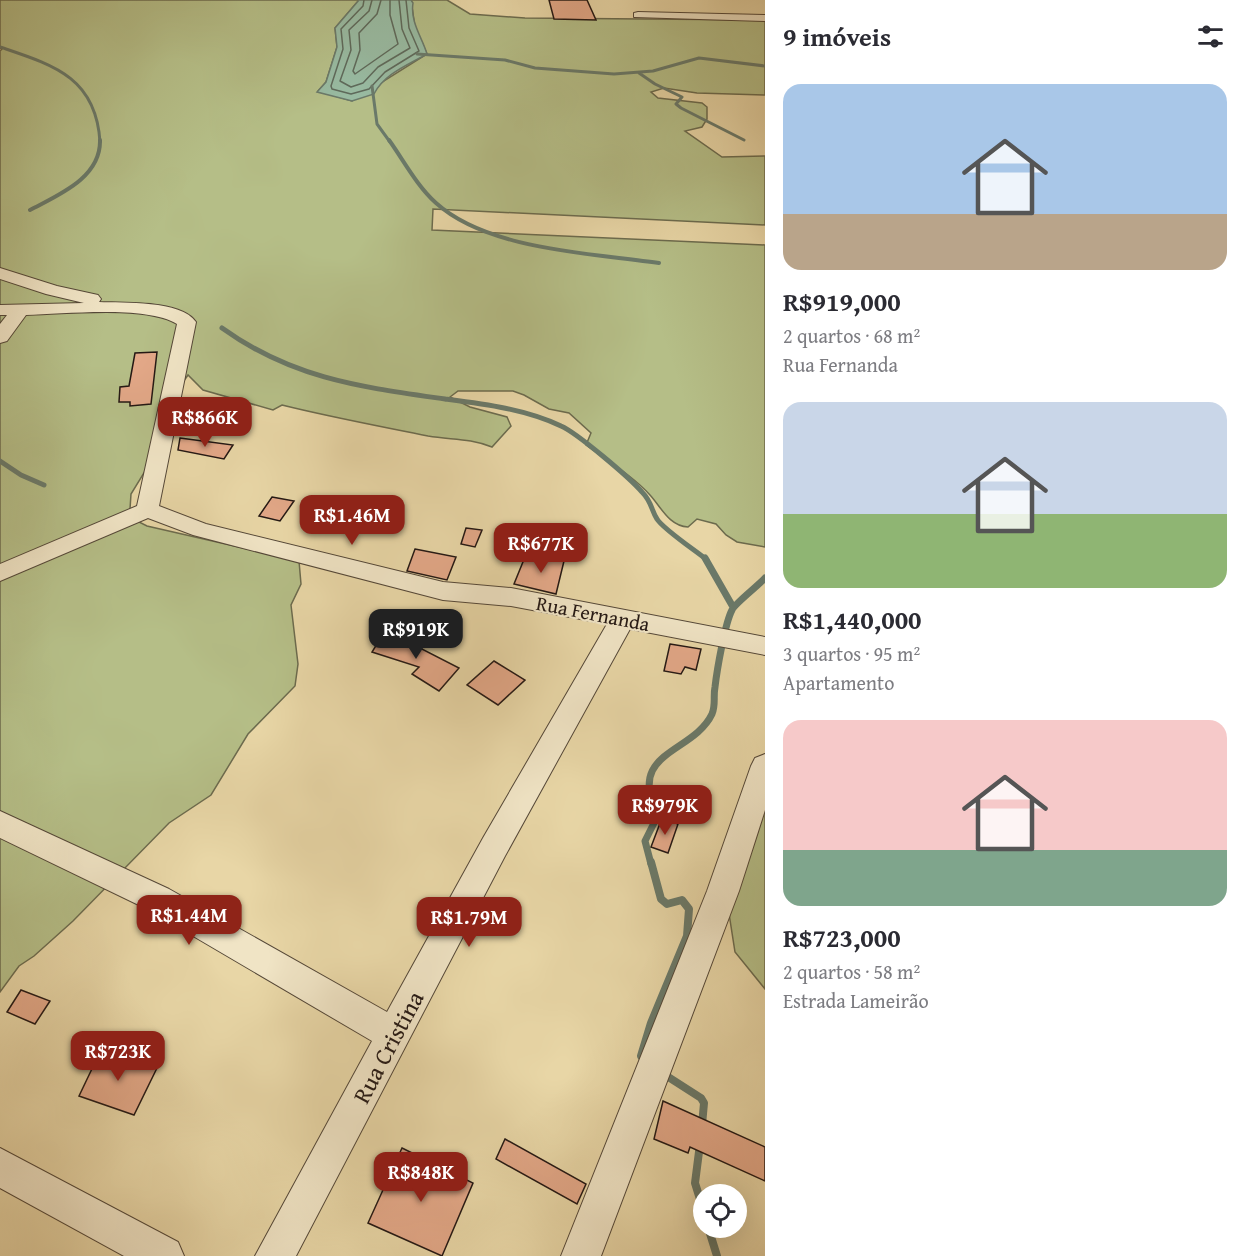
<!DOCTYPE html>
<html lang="pt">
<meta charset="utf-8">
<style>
:root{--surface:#fff;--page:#f7f7f7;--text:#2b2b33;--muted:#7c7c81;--accent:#8f2418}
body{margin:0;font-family:"Gentium Book Plus",serif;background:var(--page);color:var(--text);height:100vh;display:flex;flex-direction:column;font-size:22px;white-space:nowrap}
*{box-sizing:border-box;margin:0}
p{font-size:20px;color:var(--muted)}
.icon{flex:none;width:33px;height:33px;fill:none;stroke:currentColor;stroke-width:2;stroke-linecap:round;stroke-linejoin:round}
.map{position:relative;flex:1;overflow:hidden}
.drawer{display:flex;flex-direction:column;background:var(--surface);width:480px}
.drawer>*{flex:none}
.controls{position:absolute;left:693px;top:1184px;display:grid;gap:12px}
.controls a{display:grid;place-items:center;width:54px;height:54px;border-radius:50%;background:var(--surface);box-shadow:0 6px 24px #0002;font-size:30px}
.price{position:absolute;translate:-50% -51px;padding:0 14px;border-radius:12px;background:var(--accent);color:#fff;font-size:20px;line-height:39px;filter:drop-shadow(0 2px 3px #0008)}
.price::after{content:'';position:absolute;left:50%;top:36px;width:18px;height:14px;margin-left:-9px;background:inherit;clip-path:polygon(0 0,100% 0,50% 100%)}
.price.active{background:#222;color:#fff}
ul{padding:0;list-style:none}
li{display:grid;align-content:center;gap:12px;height:318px;padding:0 18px}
li span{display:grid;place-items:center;height:186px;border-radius:18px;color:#555}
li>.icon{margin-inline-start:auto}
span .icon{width:108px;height:108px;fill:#fffc;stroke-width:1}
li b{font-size:26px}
h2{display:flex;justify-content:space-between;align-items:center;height:72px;padding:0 18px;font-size:26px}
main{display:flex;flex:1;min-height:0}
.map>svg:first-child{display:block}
.green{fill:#b5be87;stroke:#6c6b4e;stroke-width:1.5}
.water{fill:#98baa1;stroke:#6a7969;stroke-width:1.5}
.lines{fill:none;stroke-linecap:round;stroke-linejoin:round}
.shore{stroke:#5e695a;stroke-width:1.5}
.stream-far4{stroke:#6a7969;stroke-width:3}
.stream-far3{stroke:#6a7969;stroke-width:4}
.stream-far2{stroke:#6a7969;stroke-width:5}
.stream-far1{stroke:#6a7969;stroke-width:7}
.stream{stroke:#6a7969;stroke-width:8}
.building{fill:#e3a888;stroke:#241814;stroke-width:1.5}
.minor-casing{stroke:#554838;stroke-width:2}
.minor{fill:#f0e4c5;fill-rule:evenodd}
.labels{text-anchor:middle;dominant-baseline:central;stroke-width:4.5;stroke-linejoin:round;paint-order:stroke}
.street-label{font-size:20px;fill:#241814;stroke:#f0e4c5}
.near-street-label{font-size:24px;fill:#241814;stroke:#f0e4c5}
</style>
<main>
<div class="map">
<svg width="765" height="1256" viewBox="0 0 765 1256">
<rect width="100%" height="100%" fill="#e8d6a6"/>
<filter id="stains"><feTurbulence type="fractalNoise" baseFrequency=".00333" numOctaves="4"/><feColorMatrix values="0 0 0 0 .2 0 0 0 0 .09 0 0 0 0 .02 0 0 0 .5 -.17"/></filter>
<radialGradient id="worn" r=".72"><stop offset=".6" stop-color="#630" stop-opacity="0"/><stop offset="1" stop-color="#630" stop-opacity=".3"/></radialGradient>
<!-- green -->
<path class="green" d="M0 0H359L335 28 337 47 326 82 318 91 352 101 427 54 415 27 411 0H447L470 14 525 18 765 20V95L697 93 664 88 651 92 658 98 702 103 707 107V119L702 127 685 131 722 157 765 156V225L433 209 432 230 765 245V547L737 542 726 535 716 524 697 519 688 527C669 526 661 507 650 495 632 475 607 461 586 445L591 433 569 413 549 409 524 395 513 391H458L450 397 470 407 507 417 511 426 492 447C469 438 452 440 428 436 379 426 330 417 282 405L273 410 203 390 188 375 174 395 147 468 131 494 130 509 133 519 147 526 299 561 301 584 291 605 298 664 295 686 248 734 211 795 169 823 73 921 34 956 19 966 0 992V51L2 49 0 48Z
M765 786V989L735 952 728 907Z"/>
<!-- water -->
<path class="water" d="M359 0H411L413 3C410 22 422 37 427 54 408 65 384 74 374 94L352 101 317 92 326 82 337 47 335 28Z"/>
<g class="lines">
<!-- shore -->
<path class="shore" d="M364 0 363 6 341 29 343 49 331 86 332 89 351 94 369 89 385 72 419 51 409 28 406 0
M372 0 369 11 349 30 351 50 340 81 351 87 363 83 378 67 410 48 402 29 399 0
M381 0 377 14 359 33 360 50 353 71 355 74 398 44 390 15V0"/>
<!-- stream-far4 -->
<path class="stream-far4" d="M0 47C53 65 96 77 100 142
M417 54 505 60 535 68 614 74 653 71 699 58 765 66
M639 73 655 84 682 97 676 104 681 108 744 140
M372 86 377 124 390 142"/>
<!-- stream-far3 -->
<path class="stream-far3" d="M389 140C404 161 417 186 436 203 488 250 591 253 659 263
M30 210C58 195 101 178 100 140"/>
<!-- stream-far2 -->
<path class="stream-far2" d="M222 328C293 379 361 387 445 399 484 404 525 409 561 426 577 433 629 477 642 492 652 502 651 510 657 519 663 529 696 551 707 560
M0 461 21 475 44 485"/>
<!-- stream-far1 -->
<path class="stream-far1" d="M705 558 733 607
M651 864 645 841 658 815C625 751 693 754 712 714 716 704 713 697 715 687 717 670 725 623 732 610 734 604 759 585 765 578"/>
<!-- stream -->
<path class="stream" d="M644 1060 641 1056 651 1023 687 936 689 909 682 900 667 904 661 899 651 862
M662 1073 701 1098 704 1103 702 1125
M700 1144 695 1183 704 1212
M708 1227 717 1256"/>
</g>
<!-- building -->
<path class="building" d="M549 0H587L596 20 554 19Z
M157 352 151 404 130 406V402H119L120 387 129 386 135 353Z
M180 438 233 445 224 459 178 450Z
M272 497 294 501 280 521 259 516Z
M466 528 482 530 475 547 461 544Z
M415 549 456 557 447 580 407 571Z
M545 556 564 561 556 594 514 584 525 557 544 562Z
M385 631 411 641 410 643 459 668 439 691 412 674 419 667 372 652Z
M670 644 701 649 696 670 685 667 681 674 664 671Z
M494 661 525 680 498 705 467 685Z
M662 818 678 824 668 853 651 847Z
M21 990 50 1001 35 1024 7 1012Z
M101 1050 157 1068 134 1115 79 1096Z
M663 1101 765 1147V1181L690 1147 688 1153 654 1139Z
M505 1139 586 1184 577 1204 496 1159Z
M402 1148 473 1183 442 1256 368 1223Z"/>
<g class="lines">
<!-- minor casing -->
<g class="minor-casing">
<path id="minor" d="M638 12 765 15V21L634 17V13Z
M0 268 57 286 98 295 101 299 99 302C123 303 181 300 196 322L159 506 206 524 443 582 511 588 765 637V655L630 629 505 856 296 1256H255L372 1041 147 909 0 838V811L169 889 387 1012 483 838 607 624 511 606 443 600 193 535 148 518 0 581V564L137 506 177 324C146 305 64 314 26 315L7 341 0 343V324L7 315H0V305L84 303 46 294 0 279Z
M765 754V810L739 891 601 1256H561L707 891 751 766 755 758Z
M0 1148 178 1242 184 1256H124L0 1188Z"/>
</g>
<!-- minor -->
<use href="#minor" class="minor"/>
</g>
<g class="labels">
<!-- street labels -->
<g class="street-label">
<text transform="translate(593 613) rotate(11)">Rua Fernanda</text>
</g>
<!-- near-street labels -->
<g class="near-street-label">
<text transform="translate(388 1047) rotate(-62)">Rua Cristina</text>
</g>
</g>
<rect width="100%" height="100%" filter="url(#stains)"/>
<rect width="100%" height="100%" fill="url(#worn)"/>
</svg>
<div class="controls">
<a><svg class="icon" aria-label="locate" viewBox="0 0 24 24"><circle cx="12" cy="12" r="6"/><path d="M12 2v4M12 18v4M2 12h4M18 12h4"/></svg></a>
</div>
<b class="price" style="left:205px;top:448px">R$866K</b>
<b class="price" style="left:352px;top:546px">R$1.46M</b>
<b class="price" style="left:541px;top:574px">R$677K</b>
<b class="price active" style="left:416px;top:660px">R$919K</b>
<b class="price" style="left:665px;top:836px">R$979K</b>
<b class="price" style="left:189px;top:946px">R$1.44M</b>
<b class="price" style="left:469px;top:948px">R$1.79M</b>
<b class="price" style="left:118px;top:1082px">R$723K</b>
<b class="price" style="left:421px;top:1203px">R$848K</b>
</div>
<section class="drawer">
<h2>9 imóveis<svg class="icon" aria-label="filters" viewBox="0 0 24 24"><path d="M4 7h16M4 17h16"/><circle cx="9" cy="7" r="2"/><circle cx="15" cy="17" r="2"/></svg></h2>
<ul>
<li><span style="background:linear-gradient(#a9c7e8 70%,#b9a48a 0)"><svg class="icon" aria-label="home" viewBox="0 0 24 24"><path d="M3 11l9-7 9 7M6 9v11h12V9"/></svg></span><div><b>R$919,000</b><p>2 quartos · 68 m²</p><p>Rua Fernanda</p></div></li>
<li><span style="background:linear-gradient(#c9d6e8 60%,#8fb573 0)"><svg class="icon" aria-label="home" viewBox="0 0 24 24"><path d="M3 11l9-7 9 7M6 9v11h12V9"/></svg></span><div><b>R$1,440,000</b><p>3 quartos · 95 m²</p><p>Apartamento</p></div></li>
<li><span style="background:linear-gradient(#f6c9c9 70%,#7fa58c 0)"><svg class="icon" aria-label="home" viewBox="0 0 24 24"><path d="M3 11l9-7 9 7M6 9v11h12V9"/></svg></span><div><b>R$723,000</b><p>2 quartos · 58 m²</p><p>Estrada Lameirão</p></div></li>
</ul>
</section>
</main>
